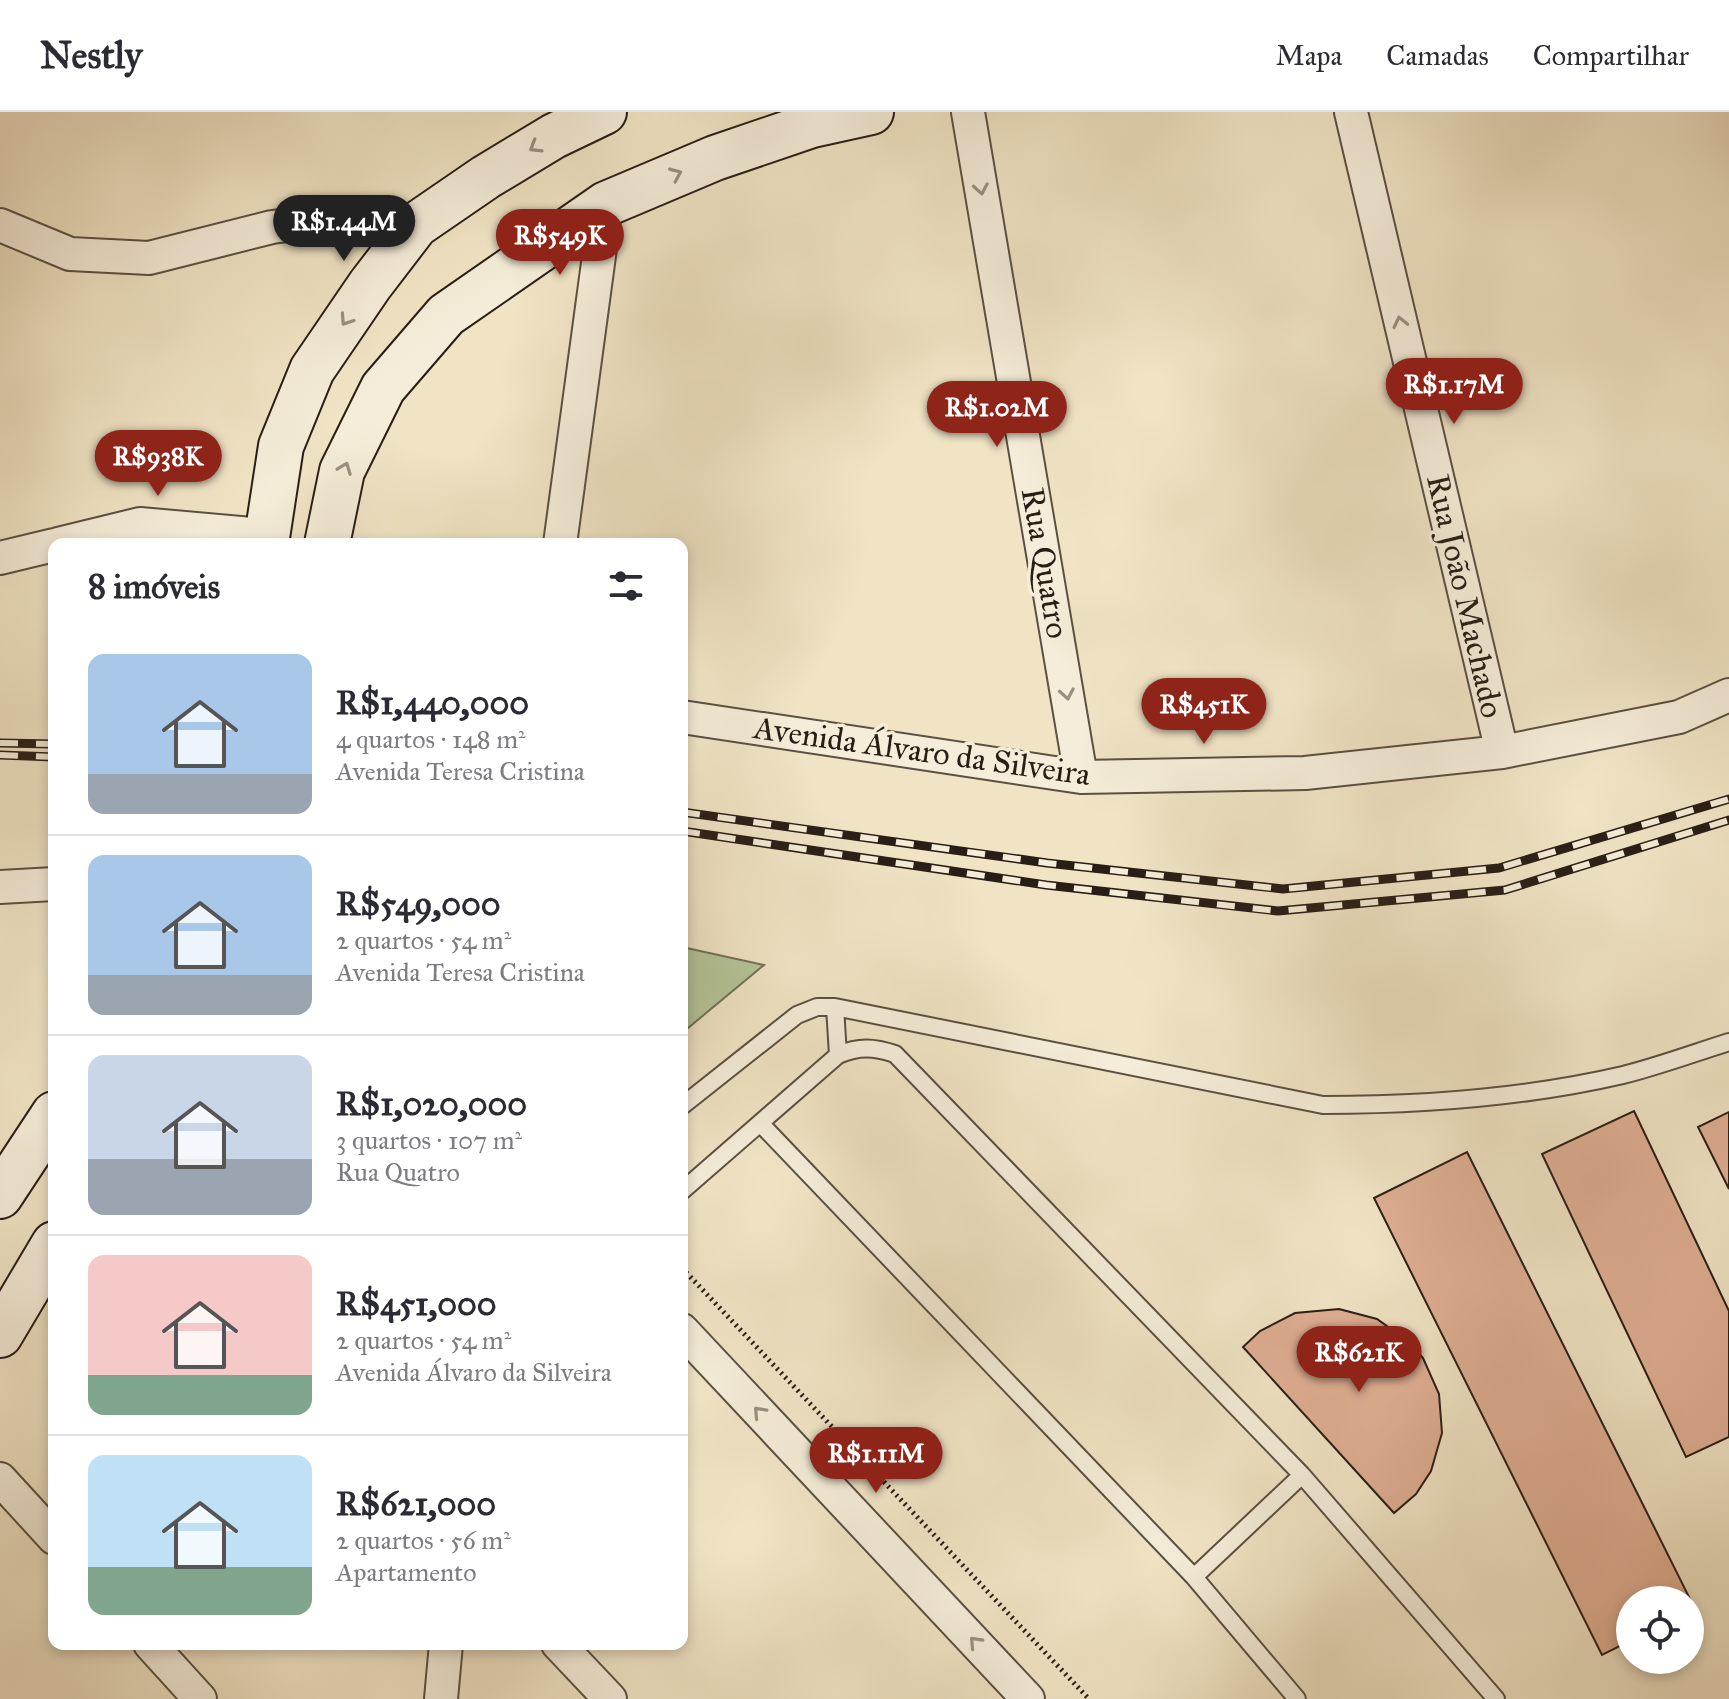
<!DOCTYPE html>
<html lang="pt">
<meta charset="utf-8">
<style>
:root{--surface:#fff;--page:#f2f2f3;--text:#2b2b33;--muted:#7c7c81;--line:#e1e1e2;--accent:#8f2418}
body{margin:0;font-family:"IM FELL Great Primer",serif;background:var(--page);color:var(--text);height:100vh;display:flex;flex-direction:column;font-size:30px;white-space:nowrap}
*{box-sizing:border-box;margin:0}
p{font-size:26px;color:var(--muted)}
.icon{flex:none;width:44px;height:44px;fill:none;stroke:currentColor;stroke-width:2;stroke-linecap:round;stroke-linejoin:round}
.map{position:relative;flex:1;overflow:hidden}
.side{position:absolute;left:48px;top:426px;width:640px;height:1112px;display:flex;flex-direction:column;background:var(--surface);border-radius:16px;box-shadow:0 4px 12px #0003}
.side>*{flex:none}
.buttons{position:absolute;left:1616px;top:1474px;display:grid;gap:16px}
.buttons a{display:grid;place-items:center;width:88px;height:88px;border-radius:50%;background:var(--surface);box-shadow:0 4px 12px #0003;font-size:40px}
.price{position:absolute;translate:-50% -68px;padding:0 18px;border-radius:28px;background:var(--accent);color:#fff;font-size:26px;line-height:52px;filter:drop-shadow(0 2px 4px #0008)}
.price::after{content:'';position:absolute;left:50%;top:48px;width:24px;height:18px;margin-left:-12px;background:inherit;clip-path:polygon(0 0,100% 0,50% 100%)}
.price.on{background:#222;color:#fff}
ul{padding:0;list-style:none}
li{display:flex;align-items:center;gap:24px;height:200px;padding:0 40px}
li+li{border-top:2px solid var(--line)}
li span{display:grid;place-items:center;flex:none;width:224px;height:160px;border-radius:16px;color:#555}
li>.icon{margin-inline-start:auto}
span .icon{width:96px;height:96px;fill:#fffc;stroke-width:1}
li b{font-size:34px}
h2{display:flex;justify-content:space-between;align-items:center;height:96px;padding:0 40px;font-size:34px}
header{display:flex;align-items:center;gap:48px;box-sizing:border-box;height:112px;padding:0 40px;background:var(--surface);border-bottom:2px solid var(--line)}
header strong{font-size:38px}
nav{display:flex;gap:44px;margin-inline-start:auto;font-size:28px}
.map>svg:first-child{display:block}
.green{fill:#b4c599;stroke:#6e7258;stroke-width:2}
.building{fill:#dfae93;stroke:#291e16;stroke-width:2}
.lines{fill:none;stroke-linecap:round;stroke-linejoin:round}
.lane-casing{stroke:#5b5042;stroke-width:20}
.street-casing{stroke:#5b5042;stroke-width:36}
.secondary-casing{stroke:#291e16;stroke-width:48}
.path{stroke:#291e16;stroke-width:5;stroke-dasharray:2 4;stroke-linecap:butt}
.lane{stroke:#f5edd9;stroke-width:16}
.street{stroke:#f5edd9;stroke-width:32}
.secondary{stroke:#f5edd9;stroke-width:44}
.rail-casing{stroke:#291e16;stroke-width:9}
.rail{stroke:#f5edd9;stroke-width:6;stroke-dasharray:18;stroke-linecap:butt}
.oneway{stroke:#999081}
.labels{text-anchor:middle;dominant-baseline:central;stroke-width:7;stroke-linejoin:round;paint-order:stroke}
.street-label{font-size:32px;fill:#291e16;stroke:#f5edd9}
</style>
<header>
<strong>Nestly</strong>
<nav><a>Mapa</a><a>Camadas</a><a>Compartilhar</a></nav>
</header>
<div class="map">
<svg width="1729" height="1587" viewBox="0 0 1729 1587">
<rect width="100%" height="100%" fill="#f0e4c5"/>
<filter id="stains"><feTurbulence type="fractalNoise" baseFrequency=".0025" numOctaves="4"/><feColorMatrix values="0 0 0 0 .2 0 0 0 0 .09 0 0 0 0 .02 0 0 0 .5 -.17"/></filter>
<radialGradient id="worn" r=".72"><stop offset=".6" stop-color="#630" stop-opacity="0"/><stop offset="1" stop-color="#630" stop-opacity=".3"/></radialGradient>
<!-- green -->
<path class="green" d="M682 835 764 853 682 921Z"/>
<!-- building -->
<path class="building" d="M1634 999 1729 1199V1325L1686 1345 1542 1042Z
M1729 1000V1077L1698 1015Z
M1467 1040 1695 1497 1690 1500V1488H1630V1529L1602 1543 1374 1086Z
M1339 1197 1377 1207 1409 1230 1423 1246 1439 1282 1442 1321 1431 1359 1416 1382 1394 1401 1243 1235 1260 1219 1295 1201Z"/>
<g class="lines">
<!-- lane casing -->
<g class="lane-casing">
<path id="lane" d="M682 994 797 903 817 895H835L1323 993C1424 993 1524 986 1623 963 1659 954 1694 941 1729 930
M760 1011 1194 1465 1302 1363 895 942C874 935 859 934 838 943
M682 1079 838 943 835 895
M1302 1363 1496 1587
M1194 1465 1297 1587"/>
</g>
<!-- street casing -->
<g class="street-casing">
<path id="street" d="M968 0 1081 665
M1351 0 1502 640
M0 113 70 142 149 146 272 115 343 106 416 113
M58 432 140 412 265 423
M560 432 606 92
M0 446 54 433
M682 605 1081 665 1305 661 1502 640 1679 605 1729 583
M0 775 54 772
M682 1218 1028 1587
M0 1367 54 1426
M150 1532 200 1587
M558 1532 610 1587
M441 1587 446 1532"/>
</g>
<!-- secondary casing -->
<g class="secondary-casing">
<path id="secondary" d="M266 432 281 334 312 258 370 173 416 113 486 65 554 24 604 0
M327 432 342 359 383 276 446 203 606 92 715 46 812 13 871 0
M0 1084 54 1002
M0 1223 54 1132"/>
</g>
<!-- path -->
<path class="path" d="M682 1156 1089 1587"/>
<!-- lane -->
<use href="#lane" class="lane"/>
<!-- street -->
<use href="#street" class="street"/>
<!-- secondary -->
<use href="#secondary" class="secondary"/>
<!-- rail casing -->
<g class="rail-casing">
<path id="rail" d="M0 631 54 632
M0 643 54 645
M682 700 1047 751 1283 777 1499 756 1729 687
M682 719 1046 773 1278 799 1505 778 1729 708"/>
</g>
<!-- rail -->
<use href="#rail" class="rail"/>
</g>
<!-- one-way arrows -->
<defs><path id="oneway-chevron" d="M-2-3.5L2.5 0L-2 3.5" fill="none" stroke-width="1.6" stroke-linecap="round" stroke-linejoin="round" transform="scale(2)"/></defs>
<g class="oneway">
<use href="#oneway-chevron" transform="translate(535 35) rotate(149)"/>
<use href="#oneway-chevron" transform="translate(676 62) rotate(-23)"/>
<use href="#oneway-chevron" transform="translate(981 77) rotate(80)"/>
<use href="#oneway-chevron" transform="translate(346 208) rotate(124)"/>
<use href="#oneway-chevron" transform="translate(1400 210) rotate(-103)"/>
<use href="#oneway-chevron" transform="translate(345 356) rotate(-69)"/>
<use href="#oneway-chevron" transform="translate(1067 582) rotate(80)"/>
<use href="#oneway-chevron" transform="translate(759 1300) rotate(-133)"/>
<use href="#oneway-chevron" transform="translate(975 1530) rotate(-133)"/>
</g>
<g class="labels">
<!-- street labels -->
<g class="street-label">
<text transform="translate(1045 451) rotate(80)">Rua Quatro</text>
<text transform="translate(1465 484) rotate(77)">Rua João Machado</text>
<text transform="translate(922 639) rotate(8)">Avenida Álvaro da Silveira</text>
</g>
</g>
<rect width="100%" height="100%" filter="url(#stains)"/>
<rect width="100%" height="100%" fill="url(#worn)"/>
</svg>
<div class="buttons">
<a><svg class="icon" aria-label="locate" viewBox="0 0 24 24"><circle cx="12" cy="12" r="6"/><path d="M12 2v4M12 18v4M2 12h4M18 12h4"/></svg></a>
</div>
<b class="price on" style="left:344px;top:151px">R$1.44M</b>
<b class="price" style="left:560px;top:165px">R$549K</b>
<b class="price" style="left:1454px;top:314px">R$1.17M</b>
<b class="price" style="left:997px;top:337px">R$1.02M</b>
<b class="price" style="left:158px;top:386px">R$938K</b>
<b class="price" style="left:1204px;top:634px">R$451K</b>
<b class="price" style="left:1359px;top:1282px">R$621K</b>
<b class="price" style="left:876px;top:1383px">R$1.11M</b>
<section class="side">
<h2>8 imóveis<svg class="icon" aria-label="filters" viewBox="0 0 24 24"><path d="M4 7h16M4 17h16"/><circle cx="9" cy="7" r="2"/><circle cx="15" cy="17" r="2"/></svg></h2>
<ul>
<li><span style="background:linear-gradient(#a9c7e8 75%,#9aa5b1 0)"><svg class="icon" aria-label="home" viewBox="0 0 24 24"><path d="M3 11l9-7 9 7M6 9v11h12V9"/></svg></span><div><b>R$1,440,000</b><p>4 quartos · 148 m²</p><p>Avenida Teresa Cristina</p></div></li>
<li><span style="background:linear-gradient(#a9c7e8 75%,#9aa5b1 0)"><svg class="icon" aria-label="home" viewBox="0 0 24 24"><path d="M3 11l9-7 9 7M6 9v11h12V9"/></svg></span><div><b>R$549,000</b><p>2 quartos · 54 m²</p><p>Avenida Teresa Cristina</p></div></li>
<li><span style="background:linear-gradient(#c9d6e8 65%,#9aa5b1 0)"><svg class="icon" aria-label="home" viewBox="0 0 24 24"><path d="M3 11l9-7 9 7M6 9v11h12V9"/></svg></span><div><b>R$1,020,000</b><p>3 quartos · 107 m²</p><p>Rua Quatro</p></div></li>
<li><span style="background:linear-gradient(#f6c9c9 75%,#7fa58c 0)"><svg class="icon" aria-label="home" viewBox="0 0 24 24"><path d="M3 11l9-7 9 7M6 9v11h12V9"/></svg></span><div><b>R$451,000</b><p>2 quartos · 54 m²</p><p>Avenida Álvaro da Silveira</p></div></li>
<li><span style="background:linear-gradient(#bfe0f5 70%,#7fa58c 0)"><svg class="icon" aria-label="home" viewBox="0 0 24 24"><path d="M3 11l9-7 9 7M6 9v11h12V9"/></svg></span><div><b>R$621,000</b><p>2 quartos · 56 m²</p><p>Apartamento</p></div></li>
</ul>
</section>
</div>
